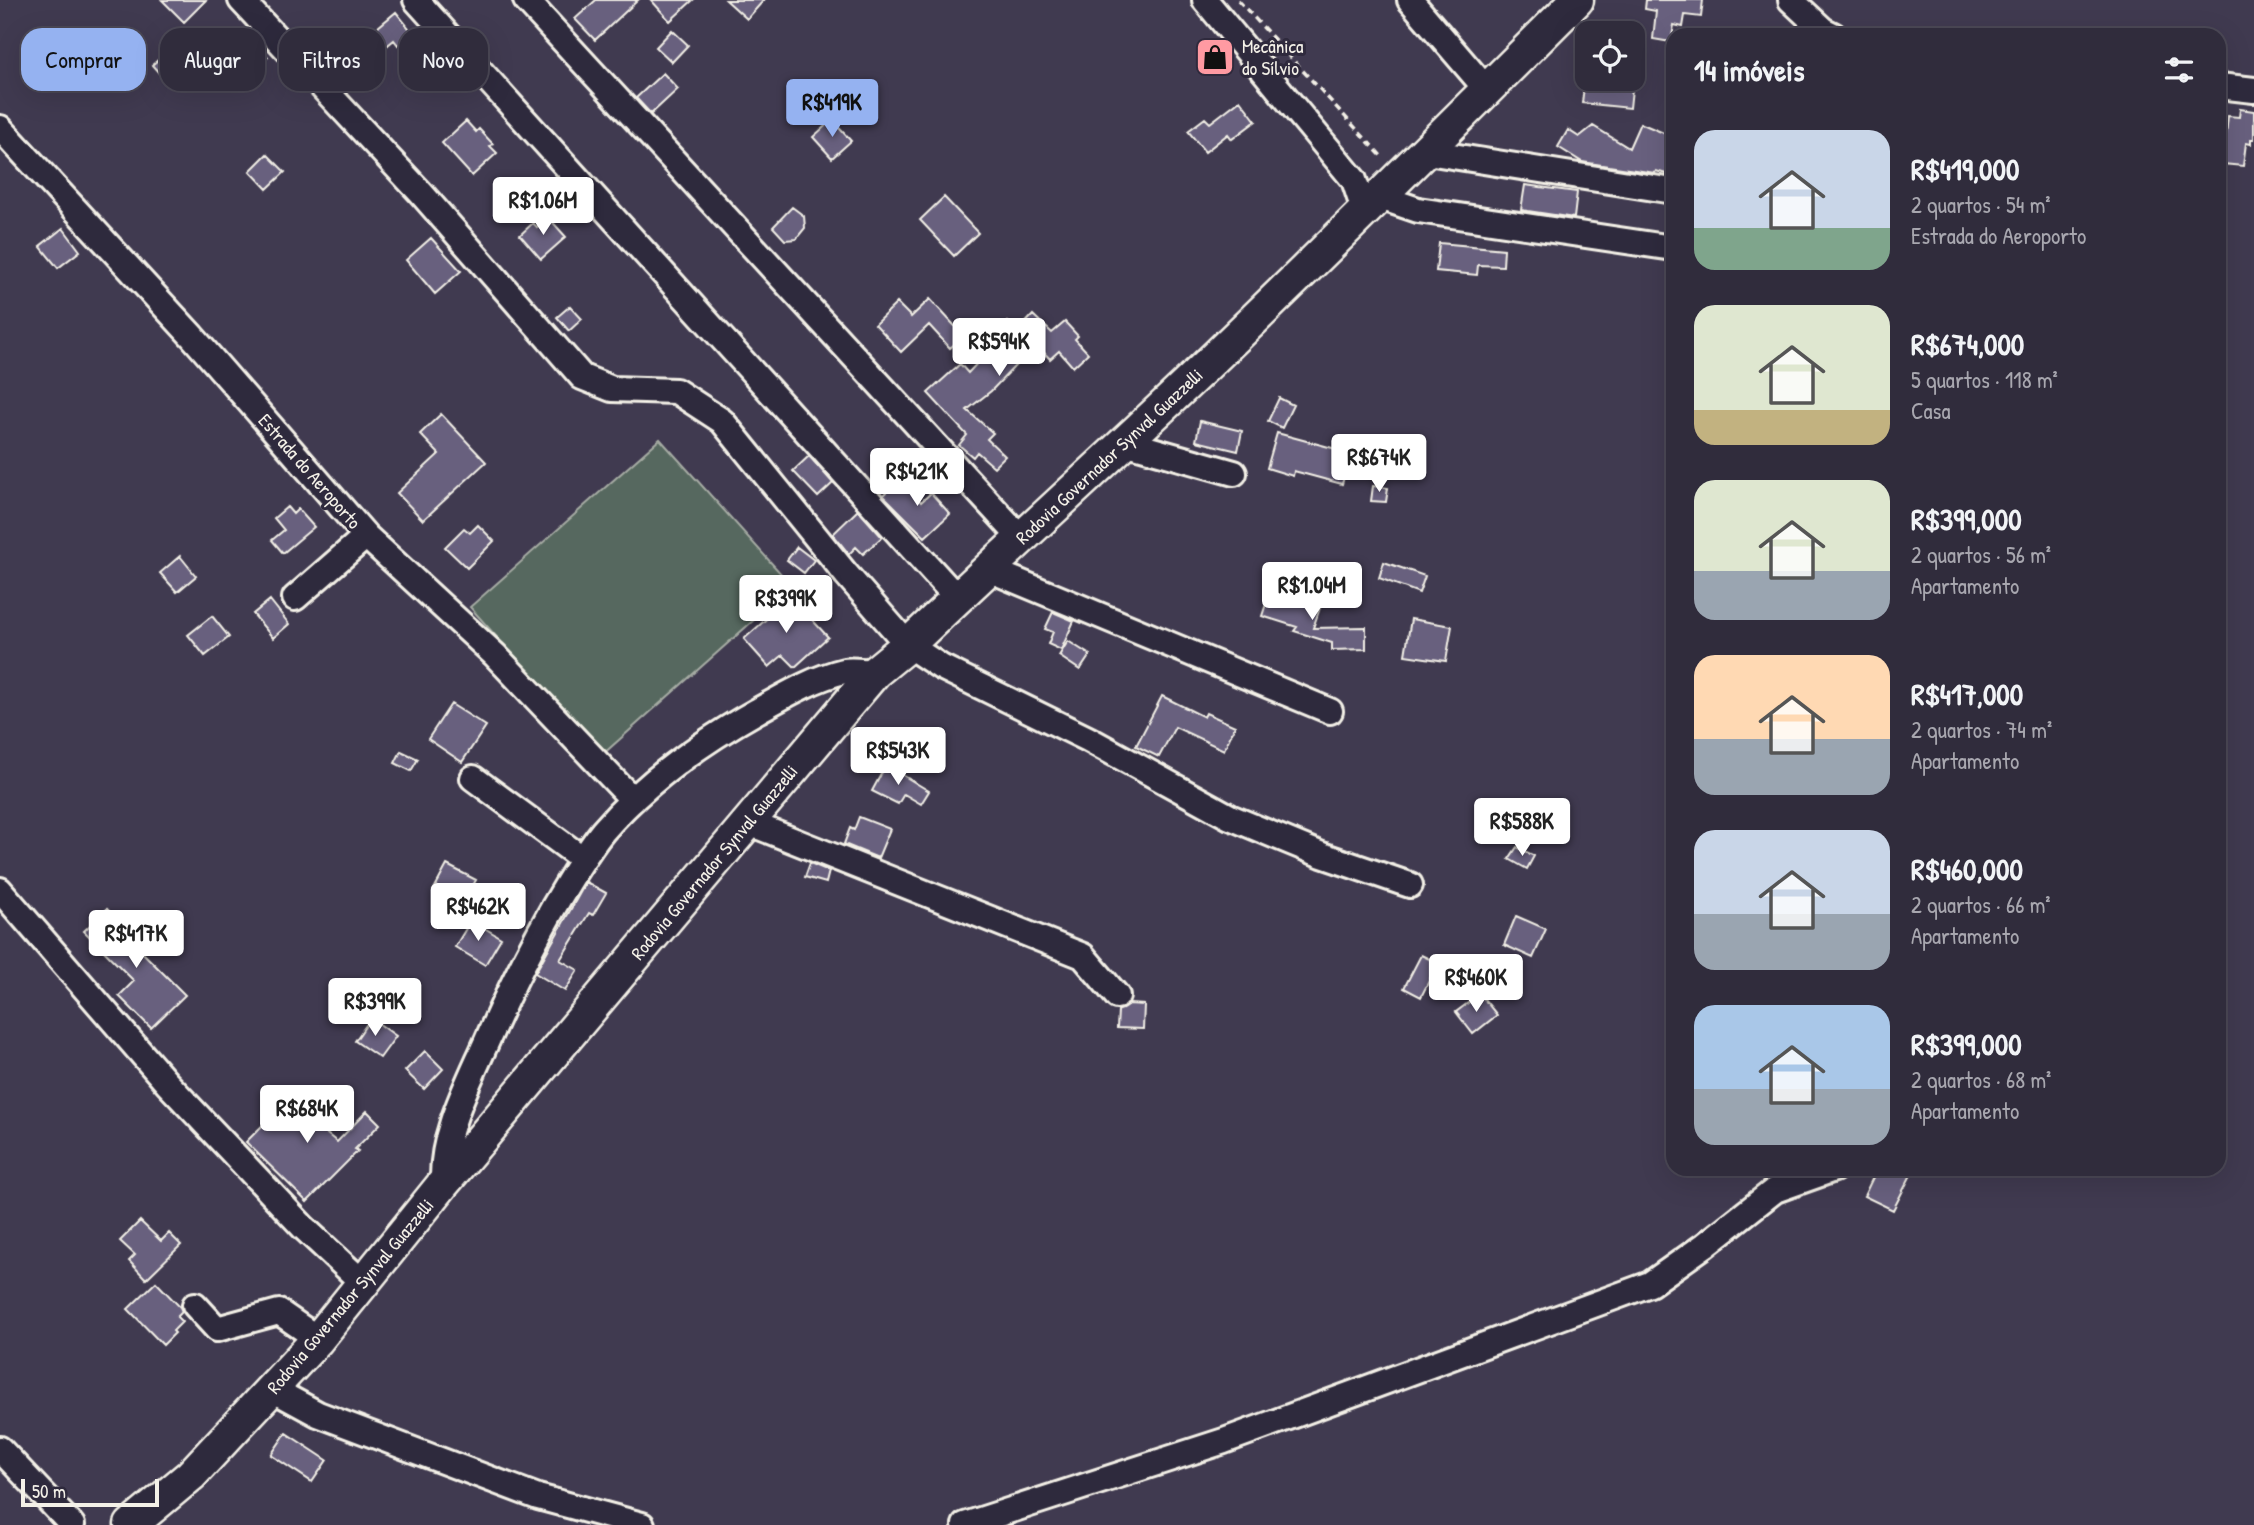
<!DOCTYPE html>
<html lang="pt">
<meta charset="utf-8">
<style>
:root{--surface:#302c3c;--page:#383443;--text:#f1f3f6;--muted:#a8a7af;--line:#4b4856;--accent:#95b2f1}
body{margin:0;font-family:"Patrick Hand",sans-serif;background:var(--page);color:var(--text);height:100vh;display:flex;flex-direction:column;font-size:26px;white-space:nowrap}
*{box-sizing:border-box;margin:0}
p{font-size:23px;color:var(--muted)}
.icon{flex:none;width:38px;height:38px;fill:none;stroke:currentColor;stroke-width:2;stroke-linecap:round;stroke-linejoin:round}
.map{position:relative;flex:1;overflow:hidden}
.drawer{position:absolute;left:1666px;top:28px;width:560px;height:1148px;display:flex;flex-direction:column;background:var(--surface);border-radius:21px;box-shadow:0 7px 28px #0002,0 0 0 2px var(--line)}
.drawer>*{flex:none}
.banner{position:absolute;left:21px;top:28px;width:665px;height:63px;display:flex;gap:14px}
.controls{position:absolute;left:1575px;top:21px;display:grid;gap:14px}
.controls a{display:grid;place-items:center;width:70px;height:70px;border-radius:14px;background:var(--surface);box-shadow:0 7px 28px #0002,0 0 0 2px var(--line);font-size:35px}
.scale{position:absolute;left:21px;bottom:18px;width:138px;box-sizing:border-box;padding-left:7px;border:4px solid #f4f1e8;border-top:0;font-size:19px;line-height:24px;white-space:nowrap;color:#f4f1e8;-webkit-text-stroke:5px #2f2a3d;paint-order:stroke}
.price{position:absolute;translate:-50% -60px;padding:0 16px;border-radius:7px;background:#fff;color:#222;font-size:23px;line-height:46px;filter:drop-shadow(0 2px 4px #0008)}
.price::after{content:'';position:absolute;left:50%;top:42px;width:21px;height:16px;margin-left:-10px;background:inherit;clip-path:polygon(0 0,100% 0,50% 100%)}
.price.selected{background:var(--accent);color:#111}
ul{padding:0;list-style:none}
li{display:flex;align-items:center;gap:21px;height:175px;padding:0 28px}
li span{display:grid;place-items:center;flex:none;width:196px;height:140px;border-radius:21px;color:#555}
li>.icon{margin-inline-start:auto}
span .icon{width:84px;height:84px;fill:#fffc;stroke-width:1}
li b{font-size:30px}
h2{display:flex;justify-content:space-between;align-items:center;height:84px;padding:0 28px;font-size:30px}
.chip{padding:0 24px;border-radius:21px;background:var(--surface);box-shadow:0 7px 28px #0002,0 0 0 2px var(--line);font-size:24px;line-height:63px}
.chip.selected{background:var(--accent);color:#111}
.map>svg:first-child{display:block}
.green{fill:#57685f;stroke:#a6aca4;stroke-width:2}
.building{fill:#67607e;stroke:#f4f1e8;stroke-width:2}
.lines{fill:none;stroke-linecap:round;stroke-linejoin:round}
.minor-casing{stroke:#f4f1e8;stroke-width:30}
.major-casing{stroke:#f4f1e8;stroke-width:37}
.path{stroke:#f4f1e8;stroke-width:3.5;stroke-dasharray:7 5;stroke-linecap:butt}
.minor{stroke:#2f2a3d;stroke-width:24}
.major{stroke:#2f2a3d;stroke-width:32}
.labels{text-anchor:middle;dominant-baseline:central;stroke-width:6;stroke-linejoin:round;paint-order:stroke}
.poi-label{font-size:19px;fill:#f4f1e8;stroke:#2f2a3d;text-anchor:start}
.street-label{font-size:19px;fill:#f4f1e8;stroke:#2f2a3d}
</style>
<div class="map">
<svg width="2254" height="1525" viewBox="0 0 2254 1525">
<rect width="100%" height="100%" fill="#403a50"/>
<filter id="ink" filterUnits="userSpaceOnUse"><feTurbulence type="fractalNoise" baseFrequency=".0143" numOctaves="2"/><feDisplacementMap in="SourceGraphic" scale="14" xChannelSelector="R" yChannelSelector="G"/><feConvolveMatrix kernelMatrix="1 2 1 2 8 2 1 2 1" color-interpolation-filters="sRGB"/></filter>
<g filter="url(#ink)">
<!-- green -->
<path class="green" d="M660 439 792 586 602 755 470 607Z"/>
<!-- building -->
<path class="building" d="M162 0H206L184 22Z
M596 0H638L595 40 575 19Z
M651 0H693L670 21Z
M726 0H764L747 19Z
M1646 0H1703L1701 17 1685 15 1683 27 1674 25 1671 42 1653 39 1656 11 1645 9Z
M396 12 413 33 398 45 394 40 383 49 371 33Z
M672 30 688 45 672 62 656 47Z
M246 33 268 57 245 78 222 54Z
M171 49 187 67 168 83 152 65Z
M663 73 678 89 651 114 636 98Z
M1585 79H1633L1630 108 1582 103Z
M1240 100 1256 121 1232 139 1228 134 1205 152 1188 131 1205 118 1210 123Z
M2240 109 2254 111V139H2251V144L2246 143 2243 166 2223 164 2228 116 2239 117Z
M832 120 851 141 832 158 813 137Z
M466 121 476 132 479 129 493 144 490 146 497 153 472 176 442 143Z
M1640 123 1673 137V176L1656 171 1655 173 1582 162 1558 147 1568 130 1579 137 1593 126 1629 148Z
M267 154 285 172 267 189 250 171Z
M1525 185 1577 192 1574 218 1521 210Z
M944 197 978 233 954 256 920 220Z
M792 207 804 216 805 228 796 239 785 240 773 227Z
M548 217 566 237 541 259 520 235 533 223 537 227Z
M63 228 80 251 58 268 40 246Z
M431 238 461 271 435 294 406 260Z
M1439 243 1504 249 1503 266 1478 265 1477 275 1436 271Z
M930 299 964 336 950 348 929 325 901 352 875 324 897 303 911 317Z
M570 306 582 319 569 331 557 317Z
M1033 315 1052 333 1065 322 1078 336 1075 339 1088 353 1073 367 1059 351 1050 359 1036 344 991 391 967 410 993 433 987 439 1005 456 994 467 977 452 973 457 959 445 967 435 928 393 960 364 968 373 1001 338 997 334 1008 322 1018 331Z
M1279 398 1293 405 1282 428 1268 421Z
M441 414 486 462 423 520 397 493 439 454 420 434Z
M1200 421 1242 431 1238 451 1196 441Z
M1277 433 1351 453 1342 484 1294 471 1293 476 1267 468Z
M809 456 833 483 818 497 793 471Z
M900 479 921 502 931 493 950 514 925 537 883 495Z
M1373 486 1388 488 1386 502 1371 501Z
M287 507 293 514 298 509 314 527 283 553 272 540 284 530 274 518Z
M858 510 882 537 863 554 856 547 849 554 833 534Z
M478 525 494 541 467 568 445 547 464 528 470 533Z
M797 547 814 560 804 573 787 560Z
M180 556 196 576 177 592 160 573Z
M1384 562 1425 576 1419 593 1379 578Z
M1271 589 1321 605 1313 628 1366 627V649L1332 650V643L1294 631 1297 627 1262 616Z
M791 597 828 637 795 667 783 655 769 667 744 639Z
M270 600 289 624 273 638 253 614Z
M1053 612 1074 621 1061 650 1048 644 1053 632 1045 629Z
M212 616 229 637 205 656 188 635Z
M1411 619 1452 626 1446 661 1405 655Z
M1068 641 1090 655 1080 670 1059 656Z
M1162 696 1204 717 1206 713 1235 726 1224 750 1175 727 1159 757 1136 746Z
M451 704 486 726 462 762 428 739Z
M401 751 418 759 411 771 395 763Z
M886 765 929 791 921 804 904 794 898 804 872 791Z
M859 817 890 829 878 858 844 844 850 828 854 830Z
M1517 847 1534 856 1527 869 1509 859Z
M810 863 829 871 826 883 805 877Z
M447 865 476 880 461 907 433 891Z
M586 882 606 893 593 915 589 913 560 960 578 970 565 991 535 973Z
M107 909 146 949 142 952 185 995 151 1028 119 996 134 981 84 931Z
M1516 916 1546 929 1533 958 1504 945Z
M471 920 501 938 485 965 455 947Z
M1421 955 1438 963 1421 997 1404 988Z
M1480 994 1497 1015 1473 1034 1456 1012Z
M1129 1004 1144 1005 1143 1029 1117 1028 1118 1011Z
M371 1018 396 1036 380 1058 355 1041Z
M425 1051 443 1069 424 1089 405 1071Z
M297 1091 332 1126 327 1134 337 1142 367 1111 380 1124 355 1149 358 1151 307 1202 246 1142Z
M1877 1169H1914L1893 1210 1864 1196Z
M140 1221 161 1241 169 1233 181 1245 146 1279 129 1261 135 1255 120 1241Z
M156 1282 180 1307 182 1312 177 1317 182 1322 173 1331 175 1333 163 1345 128 1309Z
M286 1433 327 1460 312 1482 271 1455Z"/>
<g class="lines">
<!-- minor casing -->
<g class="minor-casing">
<path id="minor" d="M241 0 421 193 582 377 612 389 676 391 722 421 846 574 908 645 941 667 1088 739 1230 817 1322 855 1410 885
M416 0 957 598
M526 0 1021 538
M1205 0 1354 180 1365 213
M1410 0 1487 90
M1791 0 1823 30 1833 35
M2219 86 2254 90
M0 128 192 336 366 536 495 655 633 800
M1427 152 1673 191
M1380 197 1418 210 1673 248
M1124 442 1234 473
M988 569 1330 711
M295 598 366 536
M473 778 583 859
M747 822 1083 956 1117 996
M0 890 167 1083 304 1228 362 1282
M443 1184C441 1135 466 1088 486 1043 510 988 536 935 568 883 579 865 590 847 603 831 645 782 702 742 757 711 784 696 814 678 844 671 853 669 866 672 875 672
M195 1305 217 1329 279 1312 318 1339
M272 1389 318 1414 538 1497 642 1525
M0 1449 72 1525
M965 1525 1224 1441 1650 1284 1705 1245 1775 1190 1834 1169"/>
</g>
<!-- major casing -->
<g class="major-casing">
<path id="major" d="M131 1525 191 1475 318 1339 443 1184 875 672 908 645C1009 548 1113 455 1214 358 1337 240 1457 120 1577 0"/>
</g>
<!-- path -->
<path class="path" d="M1238 0 1384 159"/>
<!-- minor -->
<use href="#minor" class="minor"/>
<!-- major -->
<use href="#major" class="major"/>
</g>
</g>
<!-- icons -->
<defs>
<g id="shop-square" transform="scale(2.0125)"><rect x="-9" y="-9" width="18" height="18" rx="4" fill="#ff9aa2" stroke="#2f2a3d"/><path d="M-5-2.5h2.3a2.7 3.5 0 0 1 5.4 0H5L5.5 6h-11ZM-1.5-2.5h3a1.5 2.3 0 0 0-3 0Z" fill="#111"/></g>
</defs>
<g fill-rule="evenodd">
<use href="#shop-square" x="1215" y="57"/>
</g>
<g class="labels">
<!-- poi labels -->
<g class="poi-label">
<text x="1242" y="46">Mecânica<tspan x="1242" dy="22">do Sílvio</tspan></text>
</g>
<!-- street labels -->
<g class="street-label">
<text transform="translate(1109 456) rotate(-43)">Rodovia Governador Synval Guazzelli</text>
<text transform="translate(310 471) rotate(49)">Estrada do Aeroporto</text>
<text transform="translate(714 862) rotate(-50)">Rodovia Governador Synval Guazzelli</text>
<text transform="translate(350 1296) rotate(-50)">Rodovia Governador Synval Guazzelli</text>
</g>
</g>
</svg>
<div class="controls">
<a><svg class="icon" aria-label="locate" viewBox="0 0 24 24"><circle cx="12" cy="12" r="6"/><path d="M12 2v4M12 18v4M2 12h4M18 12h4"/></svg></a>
</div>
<div class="scale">50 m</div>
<b class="price selected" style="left:832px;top:139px">R$419K</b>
<b class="price" style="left:543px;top:237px">R$1.06M</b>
<b class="price" style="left:999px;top:378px">R$594K</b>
<b class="price" style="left:1379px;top:494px">R$674K</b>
<b class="price" style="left:917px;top:508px">R$421K</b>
<b class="price" style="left:1312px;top:622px">R$1.04M</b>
<b class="price" style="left:786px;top:635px">R$399K</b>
<b class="price" style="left:898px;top:787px">R$543K</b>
<b class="price" style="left:1522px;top:858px">R$588K</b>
<b class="price" style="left:478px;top:943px">R$462K</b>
<b class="price" style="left:136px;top:970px">R$417K</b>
<b class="price" style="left:1476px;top:1014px">R$460K</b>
<b class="price" style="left:375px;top:1038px">R$399K</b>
<b class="price" style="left:307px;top:1145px">R$684K</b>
<div class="banner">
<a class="chip selected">Comprar</a>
<a class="chip">Alugar</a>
<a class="chip">Filtros</a>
<a class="chip">Novo</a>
</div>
<section class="drawer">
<h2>14 imóveis<svg class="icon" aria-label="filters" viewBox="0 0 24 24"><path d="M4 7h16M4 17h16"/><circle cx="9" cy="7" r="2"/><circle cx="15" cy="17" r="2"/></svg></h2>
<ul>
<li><span style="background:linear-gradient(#c9d6e8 70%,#7fa58c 0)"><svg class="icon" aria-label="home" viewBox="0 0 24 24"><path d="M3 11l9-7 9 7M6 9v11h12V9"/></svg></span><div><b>R$419,000</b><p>2 quartos · 54 m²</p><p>Estrada do Aeroporto</p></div></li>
<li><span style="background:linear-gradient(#dfe7d0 75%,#c2b280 0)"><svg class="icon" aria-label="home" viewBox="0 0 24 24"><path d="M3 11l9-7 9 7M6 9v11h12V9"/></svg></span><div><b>R$674,000</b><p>5 quartos · 118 m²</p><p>Casa</p></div></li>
<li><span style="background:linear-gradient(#dfe7d0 65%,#9aa5b1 0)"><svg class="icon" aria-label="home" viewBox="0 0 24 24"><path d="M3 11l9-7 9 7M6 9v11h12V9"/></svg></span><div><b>R$399,000</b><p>2 quartos · 56 m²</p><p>Apartamento</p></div></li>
<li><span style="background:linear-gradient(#ffd9b3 60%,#9aa5b1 0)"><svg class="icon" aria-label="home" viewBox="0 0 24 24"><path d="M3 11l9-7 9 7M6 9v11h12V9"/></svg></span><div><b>R$417,000</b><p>2 quartos · 74 m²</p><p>Apartamento</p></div></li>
<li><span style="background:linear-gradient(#c9d6e8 60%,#9aa5b1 0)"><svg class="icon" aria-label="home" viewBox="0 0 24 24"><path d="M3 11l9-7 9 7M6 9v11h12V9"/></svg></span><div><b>R$460,000</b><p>2 quartos · 66 m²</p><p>Apartamento</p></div></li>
<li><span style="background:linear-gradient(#a9c7e8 60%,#9aa5b1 0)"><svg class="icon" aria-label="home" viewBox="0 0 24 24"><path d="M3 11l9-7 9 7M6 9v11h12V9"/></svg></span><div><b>R$399,000</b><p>2 quartos · 68 m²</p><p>Apartamento</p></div></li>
</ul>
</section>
</div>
